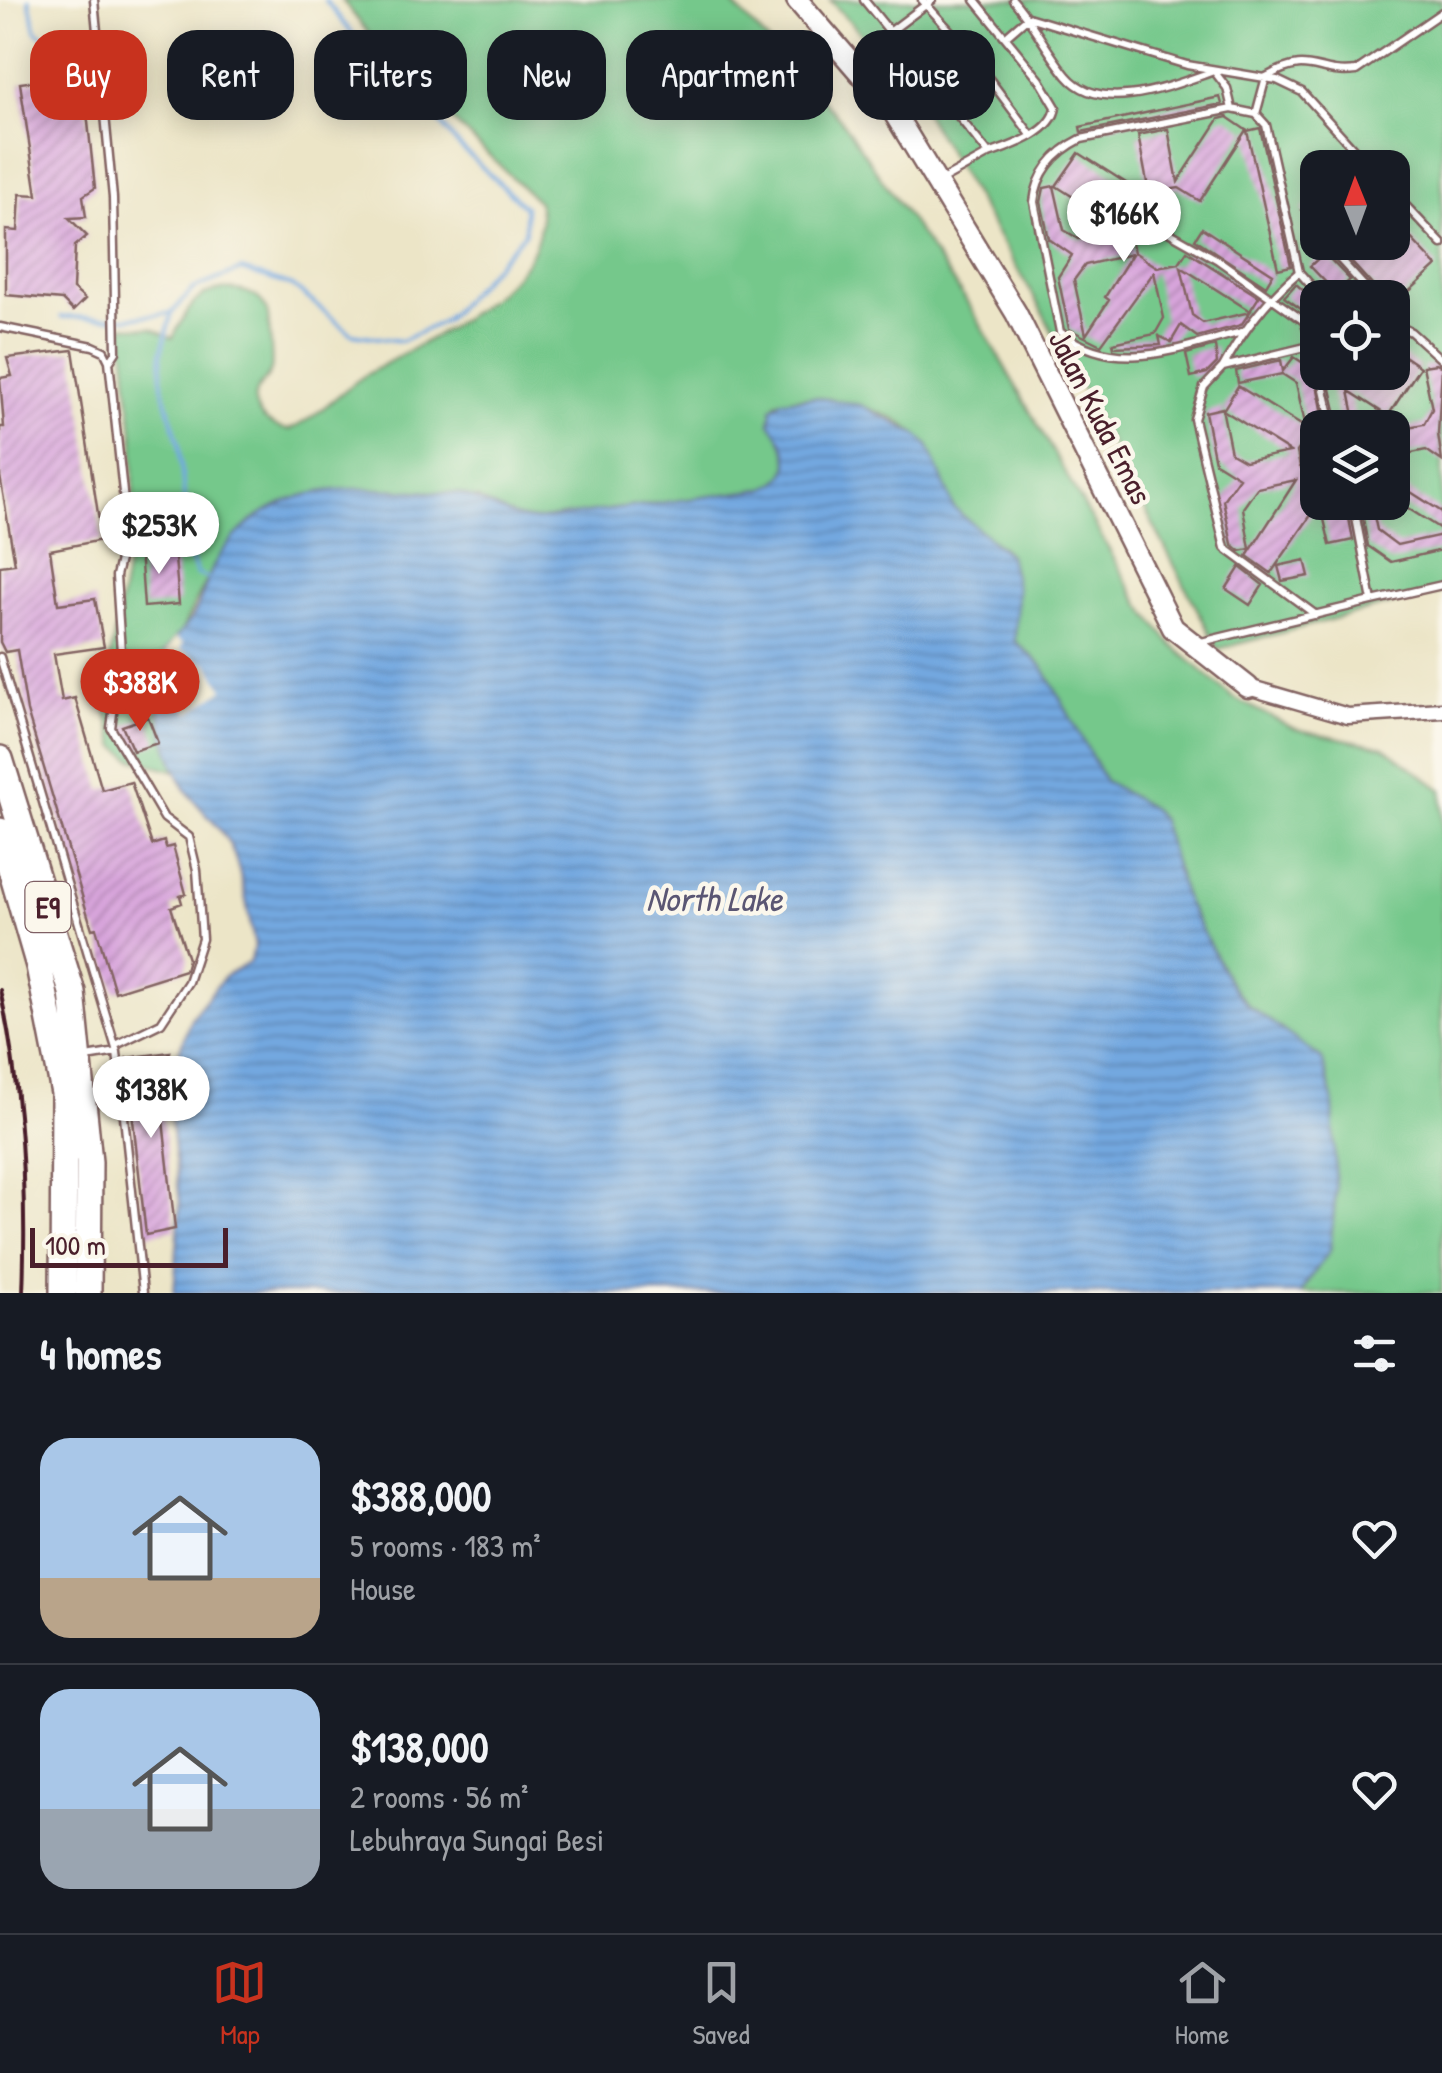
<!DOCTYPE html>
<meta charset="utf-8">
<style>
:root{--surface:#171b24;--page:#20242c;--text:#f1f3f6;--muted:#9ea1a6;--line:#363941;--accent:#c8321e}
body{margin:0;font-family:"Patrick Hand",sans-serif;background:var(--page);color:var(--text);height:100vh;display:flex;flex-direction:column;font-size:38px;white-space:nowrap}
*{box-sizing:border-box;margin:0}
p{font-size:32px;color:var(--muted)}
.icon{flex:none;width:55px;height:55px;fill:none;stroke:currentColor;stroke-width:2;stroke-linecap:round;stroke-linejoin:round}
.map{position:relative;height:1293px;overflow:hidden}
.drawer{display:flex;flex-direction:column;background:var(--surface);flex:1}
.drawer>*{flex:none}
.guide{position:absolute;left:30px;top:30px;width:1382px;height:90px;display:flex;gap:20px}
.needle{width:65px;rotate:359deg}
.controls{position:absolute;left:1300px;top:150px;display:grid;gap:20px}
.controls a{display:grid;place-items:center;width:110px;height:110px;border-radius:20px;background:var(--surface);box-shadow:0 5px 25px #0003;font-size:50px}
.scale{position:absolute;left:30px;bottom:25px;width:198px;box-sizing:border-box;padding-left:10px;border:5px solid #4a1f2b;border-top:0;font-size:28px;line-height:35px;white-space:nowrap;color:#4a1f2b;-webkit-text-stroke:8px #fbf7ec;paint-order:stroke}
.price{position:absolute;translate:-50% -85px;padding:0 22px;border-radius:35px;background:#fff;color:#222;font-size:32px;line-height:65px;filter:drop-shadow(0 2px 5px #0008)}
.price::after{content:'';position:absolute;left:50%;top:60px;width:30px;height:22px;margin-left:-15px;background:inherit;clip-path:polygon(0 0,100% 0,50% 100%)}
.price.current{background:var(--accent);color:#fff}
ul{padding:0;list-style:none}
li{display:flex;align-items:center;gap:30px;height:250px;padding:0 40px}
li+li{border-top:2px solid var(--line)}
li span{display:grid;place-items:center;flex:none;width:280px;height:200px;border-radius:30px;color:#555}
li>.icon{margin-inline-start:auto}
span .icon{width:120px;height:120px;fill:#fffc;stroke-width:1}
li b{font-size:42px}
h2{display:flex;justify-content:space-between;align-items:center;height:120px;padding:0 40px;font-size:42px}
.tag{padding:0 35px;border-radius:30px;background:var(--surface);box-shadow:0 5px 25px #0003;font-size:35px;line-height:90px}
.tag.current{background:var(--accent);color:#fff}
.menu{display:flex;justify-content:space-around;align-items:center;height:140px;border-top:2px solid var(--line);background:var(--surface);font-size:28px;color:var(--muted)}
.menu a{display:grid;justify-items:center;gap:5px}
.menu .current{color:var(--accent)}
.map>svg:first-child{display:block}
.grass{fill:#75c88b;stroke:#60745b;stroke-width:2.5;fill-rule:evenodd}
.water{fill:url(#water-rules);stroke:#5e6486;stroke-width:2.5}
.pier{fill:#ece5c7}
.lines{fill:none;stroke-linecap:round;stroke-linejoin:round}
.stream{stroke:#73a8e0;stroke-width:4}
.building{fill:url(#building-hatch);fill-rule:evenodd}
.lane-casing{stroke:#836462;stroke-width:11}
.street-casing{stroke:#836462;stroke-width:19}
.secondary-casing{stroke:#836462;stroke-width:25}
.highway-casing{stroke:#836462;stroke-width:30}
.lane{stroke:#fff;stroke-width:6}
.street{stroke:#fff;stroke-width:14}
.secondary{stroke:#fff;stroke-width:20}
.highway{stroke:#fff;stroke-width:25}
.rail{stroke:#4a1f2b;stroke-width:4}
.labels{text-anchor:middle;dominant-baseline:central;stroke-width:9;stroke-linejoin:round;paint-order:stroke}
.shield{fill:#fbf7ec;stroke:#7f6065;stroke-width:2.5}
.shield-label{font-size:30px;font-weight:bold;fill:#4a1f2b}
.street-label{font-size:32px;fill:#4a1f2b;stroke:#fbf7ec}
.water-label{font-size:35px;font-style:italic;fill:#5a5673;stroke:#fbf7ec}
</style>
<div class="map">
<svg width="1442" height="1293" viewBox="0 0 1442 1293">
<defs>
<pattern id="water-rules" width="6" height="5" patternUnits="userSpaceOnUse" patternTransform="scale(2.5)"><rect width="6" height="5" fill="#73a8e0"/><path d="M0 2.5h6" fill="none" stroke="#6088b6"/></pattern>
<pattern id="building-hatch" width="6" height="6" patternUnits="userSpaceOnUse" patternTransform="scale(2.5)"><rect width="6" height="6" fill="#d8a5dc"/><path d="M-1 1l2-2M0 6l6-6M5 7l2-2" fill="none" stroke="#b186b3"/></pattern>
</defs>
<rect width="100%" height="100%" fill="#fbf7ec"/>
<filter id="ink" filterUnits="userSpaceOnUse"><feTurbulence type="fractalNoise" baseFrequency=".01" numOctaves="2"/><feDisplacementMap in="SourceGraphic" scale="20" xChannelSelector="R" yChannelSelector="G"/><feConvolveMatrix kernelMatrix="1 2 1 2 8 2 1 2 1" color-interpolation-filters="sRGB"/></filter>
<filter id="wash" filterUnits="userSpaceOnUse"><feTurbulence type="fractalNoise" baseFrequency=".0048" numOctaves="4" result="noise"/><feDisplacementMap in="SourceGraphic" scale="40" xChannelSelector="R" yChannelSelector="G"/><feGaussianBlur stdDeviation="2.25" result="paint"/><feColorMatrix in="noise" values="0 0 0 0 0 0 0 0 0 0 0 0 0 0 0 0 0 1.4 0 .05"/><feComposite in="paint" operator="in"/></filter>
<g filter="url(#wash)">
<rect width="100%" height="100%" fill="#ece5c7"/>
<!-- grass -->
<path class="grass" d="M342 0H729L841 120 971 308 1140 604 1171 644 1232 697 1295 729 1384 747 1442 790V1293H1300L1330 1250 1322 1059 1249 1006 1232 987 1186 901 1161 820 1152 809 1105 781 1043 667 1015 641 1016 608 1009 555C996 539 975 531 961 516 939 494 940 456 916 434 888 408 812 387 776 403L770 422C788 447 802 475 763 489L535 520 507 516 477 498 219 556C197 605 156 662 161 718 163 735 171 755 176 771L132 759 116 746 103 698 133 532 134 444 122 326 152 328 173 338C179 325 187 309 198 299 216 283 265 286 268 316 269 325 273 364 271 370 267 382 252 388 255 403 258 419 274 428 289 430 318 417 338 393 364 376 418 343 561 283 538 202L391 62Z
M830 0H1442V591L1218 649 1038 304 908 84ZM1318 168H1392V242H1318ZM1318 298H1392V372H1318ZM1318 428H1392V502H1318Z"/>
<!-- water -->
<path class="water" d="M815 397 861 405 916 434 928 445 954 508 1009 555 1017 590 1015 641 1043 667 1105 781 1152 809 1161 820 1186 901 1232 987 1249 1006 1322 1059 1333 1098 1336 1191 1330 1250 1300 1293H174L180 1204 167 1086 191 1018 224 977 249 962 255 946C248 915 244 879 232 850 221 822 188 804 176 770 165 741 152 697 159 666 163 647 183 632 193 616 204 596 208 571 221 553 283 470 366 490 457 493 486 500 505 518 535 520L763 489C802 475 788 447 770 423L772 408 783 400Z"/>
<!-- pier -->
<path class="pier" d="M175 638 183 643 180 649 208 664 224 689 189 713 175 693 180 689 175 660 169 665 161 660Z"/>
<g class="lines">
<!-- stream -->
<path class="stream" d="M29 0 36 31 51 41 56 63
M61 317 127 318 172 313
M209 579 197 574 190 556 179 444 162 386 161 353 172 313 193 289 241 270 293 286 352 334 401 341 444 321 525 233V207L456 143 424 102 385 74 325 0"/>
</g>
<g id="blocks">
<!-- building -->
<path class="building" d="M83 75 95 188 83 196 86 217 69 218 87 236 75 246 73 289 85 299 73 311 62 300 6 295V230L18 231 20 194 37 195 20 83Z
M1220 97 1222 104 1081 132 1080 127Z
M1227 117 1246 130 1200 201 1179 188 1149 193 1138 135 1168 129 1178 182 1219 119Z
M1260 128 1291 266 1278 269 1247 131Z
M1079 153 1151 199 1129 233 1134 252 1157 267 1179 263 1187 251 1259 297 1250 311 1181 267 1192 315 1203 323 1250 312 1241 325 1197 337 1181 325 1171 342 1159 336 1161 345 1114 347 1113 343 1155 334 1164 318 1154 272 1101 345 1069 329 1058 277 1072 255 1049 239 1041 202 1044 188 1054 186 1064 230 1079 239 1125 230 1056 186ZM1132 254 1105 297 1109 300 1086 335 1074 280 1085 265Z
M1318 196V225L1302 210Z
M1392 218 1437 266 1392 307V298H1384L1334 243 1392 242Z
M1202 228 1273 274 1266 286 1195 239Z
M1324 253 1350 280 1336 293 1310 266Z
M1296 284 1318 303V321L1284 297Z
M1215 346 1217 363 1207 373 1191 377 1186 354Z
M1392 348 1420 367 1388 416 1349 391 1355 420 1339 423 1327 372H1346L1349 389 1360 372H1392Z
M73 350 102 540 50 550 58 604 95 599 104 647 54 654 62 701 75 698 102 790 131 782 152 845 164 841 166 848 173 846 186 894 180 896 182 903 171 907 188 959 185 970 115 992 96 928 92 929 27 711 17 650 5 652 0 642V566L15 564 0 476V427H4L0 378 12 376 7 358Z
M1294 357 1314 370 1326 428 1309 432 1297 452 1300 467 1318 479V505L1271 573 1247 556 1296 480 1257 488 1243 508 1250 549 1240 551 1232 544 1223 500 1239 477 1215 462 1205 412 1222 408 1231 453 1245 461 1290 452 1223 410 1238 386 1306 428 1296 383 1282 374 1238 383 1236 371 1281 360 1283 371Z
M1436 364 1442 367 1438 434 1442 461 1426 450 1392 457V430L1424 424 1432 409 1423 366Z
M1392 480 1442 512V530L1392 498Z
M1320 502H1346L1353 540 1330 545Z
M1360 502H1371L1377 530 1397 545 1442 535V550L1391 562 1368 546Z
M174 547 179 604 144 607 140 550Z
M1305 560 1309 576 1282 581 1278 566Z
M1240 567 1263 585 1250 605 1226 589Z
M154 667 156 683 139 685 137 669Z
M148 717 158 743 133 751 122 726Z
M170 1052 159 1084 175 1229 146 1235 126 1058Z"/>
</g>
</g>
<g filter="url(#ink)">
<use href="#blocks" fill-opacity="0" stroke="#836462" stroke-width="2.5"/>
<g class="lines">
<!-- lane casing -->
<g class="lane-casing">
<path id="lane" d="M94 0 113 198 116 352 110 361
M864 0 989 154C1011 146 1053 133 1056 107L1040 80 975 0
M922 0 967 49 1031 135
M1013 0C1034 24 1047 52 1067 76 1101 116 1173 85 1214 71L1227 88 1232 109
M891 31 932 0
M1006 36 1028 17 1187 65 1277 80 1302 92 1371 168
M1256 114 1266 77C1312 51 1314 76 1356 71L1442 12
M942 180 989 154
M1392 191 1442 244
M1147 220 1218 260 1304 321 1318 363
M1312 229 1318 236
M1324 242 1375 298
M1392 323 1411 332 1442 360
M0 327 93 346 104 351 109 361 127 530 116 576 121 652 111 728 164 818 189 837 197 870 202 939 188 982 161 1023 116 1045
M1242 332C1177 348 1118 376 1060 332L1034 202C1037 173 1055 152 1081 139L1232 109 1256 114 1266 125 1299 272 1322 298
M1223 367C1243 330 1267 299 1299 272
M1320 372 1333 428
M1372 601 1442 585
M1316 615 1225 548 1194 419 1204 387 1223 367 1318 344
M1201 642 1372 601 1353 502
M0 657 117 1052 87 1057
M117 1052 143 1293"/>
</g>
<!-- street casing -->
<g class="street-casing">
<path id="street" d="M1248 687 1348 716 1442 710"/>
</g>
<!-- secondary casing -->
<g class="secondary-casing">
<path id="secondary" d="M797 0 893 111 1016 313 1173 628 1248 687"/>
</g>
<!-- highway casing -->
<g class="highway-casing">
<path id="highway" d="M0 759 72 992 89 1162 88 1293
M0 831 39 966 64 1093 63 1293"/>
</g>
<!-- lane -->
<use href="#lane" class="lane"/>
<!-- street -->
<use href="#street" class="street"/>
<!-- secondary -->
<use href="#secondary" class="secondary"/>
<!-- highway -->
<use href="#highway" class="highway"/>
<!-- rail -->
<path class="rail" d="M0 990C22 1091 27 1190 23 1293"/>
</g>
</g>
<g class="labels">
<!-- shield labels -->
<rect class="shield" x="25.5" y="882" width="45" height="50" rx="8"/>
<g class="shield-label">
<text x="48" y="907">E9</text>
</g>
<!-- street labels -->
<g class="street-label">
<text transform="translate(1101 417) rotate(63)">Jalan Kuda Emas</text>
</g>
<!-- water labels -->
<g class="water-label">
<text x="714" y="898">North Lake</text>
</g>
</g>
</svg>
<div class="controls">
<a><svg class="needle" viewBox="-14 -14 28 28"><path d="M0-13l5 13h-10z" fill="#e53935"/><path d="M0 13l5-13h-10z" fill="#9ea1a6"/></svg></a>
<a><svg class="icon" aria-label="locate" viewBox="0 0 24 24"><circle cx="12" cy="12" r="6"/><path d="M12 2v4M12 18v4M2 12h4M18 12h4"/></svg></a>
<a><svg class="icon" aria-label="layers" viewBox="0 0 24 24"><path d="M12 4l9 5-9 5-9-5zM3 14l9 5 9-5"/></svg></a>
</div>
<div class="scale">100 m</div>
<b class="price" style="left:1124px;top:265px">$166K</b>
<b class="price" style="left:159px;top:577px">$253K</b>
<b class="price current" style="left:140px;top:734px">$388K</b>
<b class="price" style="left:151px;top:1141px">$138K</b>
<div class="guide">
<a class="tag current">Buy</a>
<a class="tag">Rent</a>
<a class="tag">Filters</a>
<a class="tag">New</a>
<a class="tag">Apartment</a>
<a class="tag">House</a>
</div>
</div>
<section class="drawer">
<h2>4 homes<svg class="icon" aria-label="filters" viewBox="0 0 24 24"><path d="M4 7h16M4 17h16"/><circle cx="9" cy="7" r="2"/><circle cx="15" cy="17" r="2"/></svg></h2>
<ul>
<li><span style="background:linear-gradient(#a9c7e8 70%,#b9a48a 0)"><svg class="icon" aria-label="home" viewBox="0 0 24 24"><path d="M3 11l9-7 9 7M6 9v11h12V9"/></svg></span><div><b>$388,000</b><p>5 rooms · 183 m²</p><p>House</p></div><svg class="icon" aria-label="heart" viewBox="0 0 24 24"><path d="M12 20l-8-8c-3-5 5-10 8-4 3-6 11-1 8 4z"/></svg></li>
<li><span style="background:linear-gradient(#a9c7e8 60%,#9aa5b1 0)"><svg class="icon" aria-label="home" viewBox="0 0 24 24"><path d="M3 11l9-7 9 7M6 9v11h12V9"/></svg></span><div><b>$138,000</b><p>2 rooms · 56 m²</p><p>Lebuhraya Sungai Besi</p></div><svg class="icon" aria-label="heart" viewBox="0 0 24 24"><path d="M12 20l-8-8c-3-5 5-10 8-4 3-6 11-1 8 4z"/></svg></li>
</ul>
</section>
<nav class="menu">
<a class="current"><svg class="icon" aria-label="map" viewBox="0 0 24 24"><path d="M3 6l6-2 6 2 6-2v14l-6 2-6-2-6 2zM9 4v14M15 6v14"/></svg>Map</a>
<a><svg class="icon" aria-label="saved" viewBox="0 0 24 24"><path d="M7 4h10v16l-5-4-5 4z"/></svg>Saved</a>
<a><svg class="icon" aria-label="home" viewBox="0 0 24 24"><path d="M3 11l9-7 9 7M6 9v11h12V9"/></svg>Home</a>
</nav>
